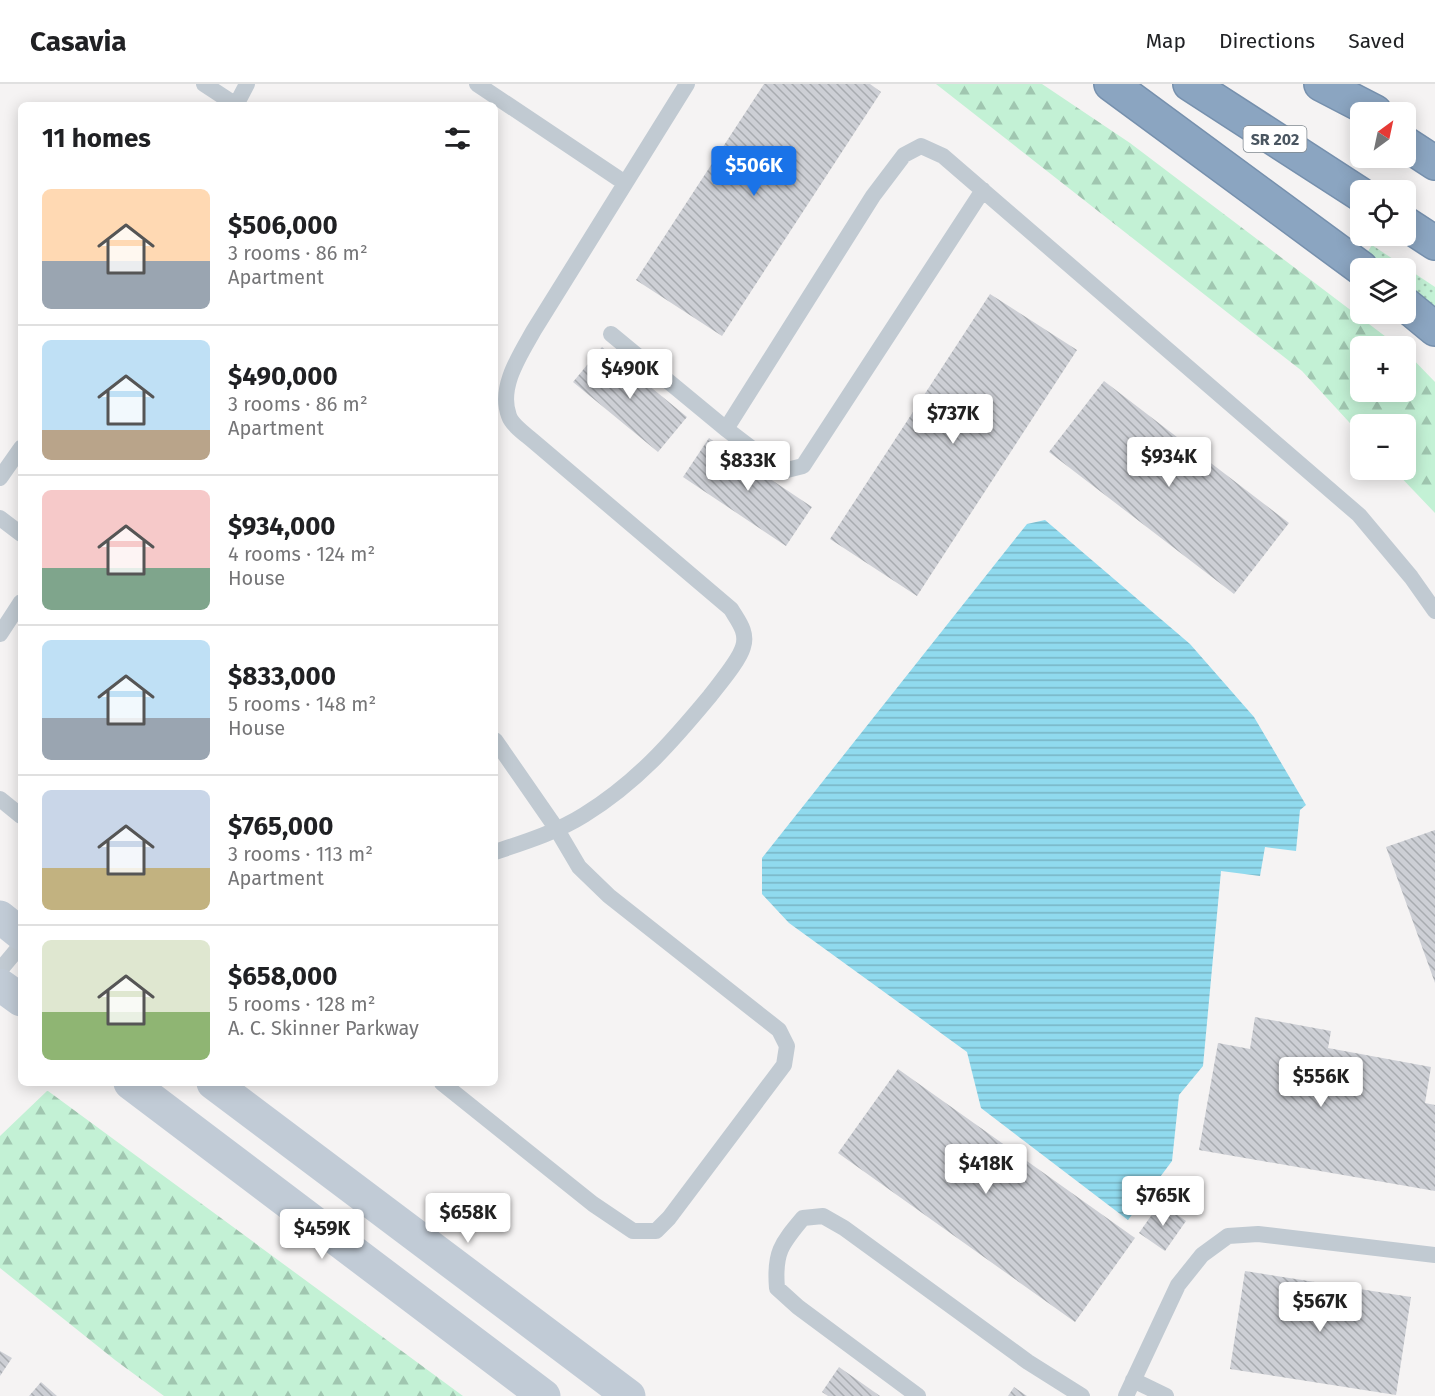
<!DOCTYPE html>
<meta charset="utf-8">
<style>
:root{--surface:#fff;--page:#f6f6f6;--text:#202124;--muted:#757577;--line:#e0e0e0;--accent:#1a73e8}
body{margin:0;font-family:"Fira Sans",sans-serif;background:var(--page);color:var(--text);height:100vh;display:flex;flex-direction:column;font-size:22px;white-space:nowrap}
*{box-sizing:border-box;margin:0}
p{font-size:20px;color:var(--muted)}
.icon{flex:none;width:33px;height:33px;fill:none;stroke:currentColor;stroke-width:2;stroke-linecap:round;stroke-linejoin:round}
.map{position:relative;flex:1;overflow:hidden}
.sheet{position:absolute;left:18px;top:18px;width:480px;height:984px;display:flex;flex-direction:column;background:var(--surface);border-radius:9px;box-shadow:0 3px 15px #0003}
.sheet>*{flex:none}
.needle{width:39px;rotate:33deg}
.controls{position:absolute;left:1350px;top:18px;display:grid;gap:12px}
.controls a{display:grid;place-items:center;width:66px;height:66px;border-radius:9px;background:var(--surface);box-shadow:0 3px 15px #0003;font-size:30px}
.price{position:absolute;translate:-50% -51px;padding:0 14px;border-radius:6px;background:#fff;color:#222;font-size:20px;line-height:39px;filter:drop-shadow(0 2px 3px #0008)}
.price::after{content:'';position:absolute;left:50%;top:36px;width:18px;height:14px;margin-left:-9px;background:inherit;clip-path:polygon(0 0,100% 0,50% 100%)}
.price.selected{background:var(--accent);color:#fff}
ul{padding:0;list-style:none}
li{display:flex;align-items:center;gap:18px;height:150px;padding:0 24px}
li+li{border-top:2px solid var(--line)}
li span{display:grid;place-items:center;flex:none;width:168px;height:120px;border-radius:9px;color:#555}
li>.icon{margin-inline-start:auto}
span .icon{width:72px;height:72px;fill:#fffc;stroke-width:1}
li b{font-size:26px}
h2{display:flex;justify-content:space-between;align-items:center;height:72px;padding:0 24px;font-size:26px}
header{display:flex;align-items:center;gap:36px;box-sizing:border-box;height:84px;padding:0 30px;background:var(--surface);border-bottom:2px solid var(--line)}
header strong{font-size:28px}
nav{display:flex;gap:33px;margin-inline-start:auto;font-size:21px}
.map>svg:first-child{display:block}
.grass{fill:url(#grass-dots)}
.forest{fill:url(#forest-firs)}
.water{fill:url(#water-rules)}
.building{fill:url(#building-back-hatch)}
.lines{fill:none;stroke-linecap:round;stroke-linejoin:round}
.motorway-casing{stroke:#7690ad;stroke-width:36}
.service{stroke:#c1cad2;stroke-width:16}
.secondary{stroke:#c1cbd6;stroke-width:33}
.motorway{stroke:#8ba5c1;stroke-width:33}
.labels{text-anchor:middle;dominant-baseline:central;stroke-width:4.5;stroke-linejoin:round;paint-order:stroke}
.shield{fill:#fff;stroke:#808990;stroke-width:1.5}
.shield-label{font-size:16px;font-weight:bold;fill:#4a5661}
</style>
<header>
<strong>Casavia</strong>
<nav><a>Map</a><a>Directions</a><a>Saved</a></nav>
</header>
<div class="map">
<svg width="1435" height="1312" viewBox="0 0 1435 1312">
<defs>
<pattern id="grass-dots" width="8" height="8" patternUnits="userSpaceOnUse" patternTransform="scale(1.5)"><rect width="8" height="8" fill="#c3f1d5"/><path d="M2 2h.1M6 6h.1" fill="none" stroke="#a0c6b0" stroke-width="1.8" stroke-linecap="round"/></pattern>
<pattern id="forest-firs" width="22" height="20" patternUnits="userSpaceOnUse" patternTransform="scale(1.5)"><rect width="22" height="20" fill="#c3f1d5"/><path d="M5 1l3.5 6h-7zM16 11l3.5 6h-7z" fill="#a0c6b0"/></pattern>
<pattern id="water-rules" width="6" height="5" patternUnits="userSpaceOnUse" patternTransform="scale(1.5)"><rect width="6" height="5" fill="#90daee"/><path d="M0 2.5h6" fill="none" stroke="#78b4c4"/></pattern>
<pattern id="building-back-hatch" width="6" height="6" patternUnits="userSpaceOnUse" patternTransform="scale(1.5)"><rect width="6" height="6" fill="#cdcfd5"/><path d="M-1 5l2 2M0 0l6 6M5-1l2 2" fill="none" stroke="#a8abb0"/></pattern>
</defs>
<rect width="100%" height="100%" fill="#f5f3f3"/>
<!-- grass -->
<path class="grass" d="M1372 161 1435 203V223L1406 201V184H1383L1365 172Z"/>
<!-- forest -->
<path class="forest" d="M936 0H1042L1130 59 1398 262H1360V308H1406V268L1435 298V429L1394 386H1406V340H1360V350L1302 287Z
M47 1007H48L463 1312H164L115 1276 0 1184V1052Z"/>
<!-- water -->
<path class="water" d="M1045 436 1190 560 1254 633 1306 721 1300 726 1296 767 1265 763 1260 792 1221 787 1203 982 1179 1011 1172 1077 1128 1136 981 1024 967 968 789 839 762 810V774L1027 440Z"/>
<!-- building -->
<path class="building" d="M764 0H870L881 8 722 252 636 196Z
M990 210 1077 266 917 512 830 455Z
M602 263 687 333 658 368 573 298Z
M1104 297 1289 439 1234 510 1049 368Z
M709 354 812 423 786 462 683 393Z
M1435 746V899L1386 763Z
M1255 933 1331 947 1328 964 1431 983 1425 1019 1435 1021V1107L1199 1066 1218 959 1250 965Z
M898 985 1135 1154 1075 1238 838 1069Z
M1160 1119 1186 1137 1165 1167 1139 1149Z
M1245 1187 1411 1213 1396 1311 1230 1285Z
M0 1267 12 1274 0 1292Z
M839 1283 880 1312H828L822 1308Z
M41 1298 57 1312H29Z
M1014 1303 1027 1312H1008Z"/>
<g class="lines">
<!-- motorway casing -->
<g class="motorway-casing">
<path id="motorway" d="M1111 0 1361 184
M1190 0 1360 110
M1321 0 1375 28
M1406 60 1435 79
M1406 140 1435 159
M1406 221 1435 245"/>
</g>
<!-- service -->
<path class="service" d="M204 0 236 21 247 0
M477 0 625 99
M611 250 726 345 771 379 787 386 803 382 983 106
M726 345 873 112 904 71 921 62 943 72 1359 431 1411 493 1435 527
M0 394 21 364
M0 434 21 450
M0 550 21 518
M0 715 21 732
M495 768C525 758 557 748 584 731 636 699 671 659 710 612 719 600 739 577 743 563 748 548 738 537 731 525L532 356C525 350 512 341 509 332 498 303 520 271 534 246L687 0
M0 886 21 861
M442 999 593 1120 633 1147H656L669 1134 784 981 787 962 779 946 609 812 579 783 556 744 495 656
M1133 1296 1166 1312
M918 1312 798 1223 777 1204C774 1169 781 1160 803 1134L823 1132 844 1144 1028 1278 1082 1312
M1126 1312 1178 1201 1202 1171 1228 1152 1258 1150 1435 1171"/>
<!-- secondary -->
<path class="secondary" d="M0 833 21 850
M0 901 21 916
M130 999 544 1312
M213 999 629 1312"/>
<!-- motorway -->
<use href="#motorway" class="motorway"/>
</g>
<g class="labels">
<!-- shield labels -->
<rect class="shield" x="1243.5" y="42" width="63" height="26" rx="4.5"/>
<g class="shield-label">
<text x="1275" y="55">SR 202</text>
</g>
</g>
</svg>
<div class="controls">
<a><svg class="needle" viewBox="-14 -14 28 28"><path d="M0-13l5 13h-10z" fill="#e53935"/><path d="M0 13l5-13h-10z" fill="#757577"/></svg></a>
<a><svg class="icon" aria-label="locate" viewBox="0 0 24 24"><circle cx="12" cy="12" r="6"/><path d="M12 2v4M12 18v4M2 12h4M18 12h4"/></svg></a>
<a><svg class="icon" aria-label="layers" viewBox="0 0 24 24"><path d="M12 4l9 5-9 5-9-5zM3 14l9 5 9-5"/></svg></a>
<a>+</a>
<a>−</a>
</div>
<b class="price selected" style="left:754px;top:113px">$506K</b>
<b class="price" style="left:630px;top:316px">$490K</b>
<b class="price" style="left:953px;top:361px">$737K</b>
<b class="price" style="left:1169px;top:404px">$934K</b>
<b class="price" style="left:748px;top:408px">$833K</b>
<b class="price" style="left:1321px;top:1024px">$556K</b>
<b class="price" style="left:986px;top:1111px">$418K</b>
<b class="price" style="left:1163px;top:1143px">$765K</b>
<b class="price" style="left:468px;top:1160px">$658K</b>
<b class="price" style="left:322px;top:1176px">$459K</b>
<b class="price" style="left:1320px;top:1249px">$567K</b>
<section class="sheet">
<h2>11 homes<svg class="icon" aria-label="filters" viewBox="0 0 24 24"><path d="M4 7h16M4 17h16"/><circle cx="9" cy="7" r="2"/><circle cx="15" cy="17" r="2"/></svg></h2>
<ul>
<li><span style="background:linear-gradient(#ffd9b3 60%,#9aa5b1 0)"><svg class="icon" aria-label="home" viewBox="0 0 24 24"><path d="M3 11l9-7 9 7M6 9v11h12V9"/></svg></span><div><b>$506,000</b><p>3 rooms · 86 m²</p><p>Apartment</p></div></li>
<li><span style="background:linear-gradient(#bfe0f5 75%,#b9a48a 0)"><svg class="icon" aria-label="home" viewBox="0 0 24 24"><path d="M3 11l9-7 9 7M6 9v11h12V9"/></svg></span><div><b>$490,000</b><p>3 rooms · 86 m²</p><p>Apartment</p></div></li>
<li><span style="background:linear-gradient(#f6c9c9 65%,#7fa58c 0)"><svg class="icon" aria-label="home" viewBox="0 0 24 24"><path d="M3 11l9-7 9 7M6 9v11h12V9"/></svg></span><div><b>$934,000</b><p>4 rooms · 124 m²</p><p>House</p></div></li>
<li><span style="background:linear-gradient(#bfe0f5 65%,#9aa5b1 0)"><svg class="icon" aria-label="home" viewBox="0 0 24 24"><path d="M3 11l9-7 9 7M6 9v11h12V9"/></svg></span><div><b>$833,000</b><p>5 rooms · 148 m²</p><p>House</p></div></li>
<li><span style="background:linear-gradient(#c9d6e8 65%,#c2b280 0)"><svg class="icon" aria-label="home" viewBox="0 0 24 24"><path d="M3 11l9-7 9 7M6 9v11h12V9"/></svg></span><div><b>$765,000</b><p>3 rooms · 113 m²</p><p>Apartment</p></div></li>
<li><span style="background:linear-gradient(#dfe7d0 60%,#8fb573 0)"><svg class="icon" aria-label="home" viewBox="0 0 24 24"><path d="M3 11l9-7 9 7M6 9v11h12V9"/></svg></span><div><b>$658,000</b><p>5 rooms · 128 m²</p><p>A. C. Skinner Parkway</p></div></li>
</ul>
</section>
</div>
